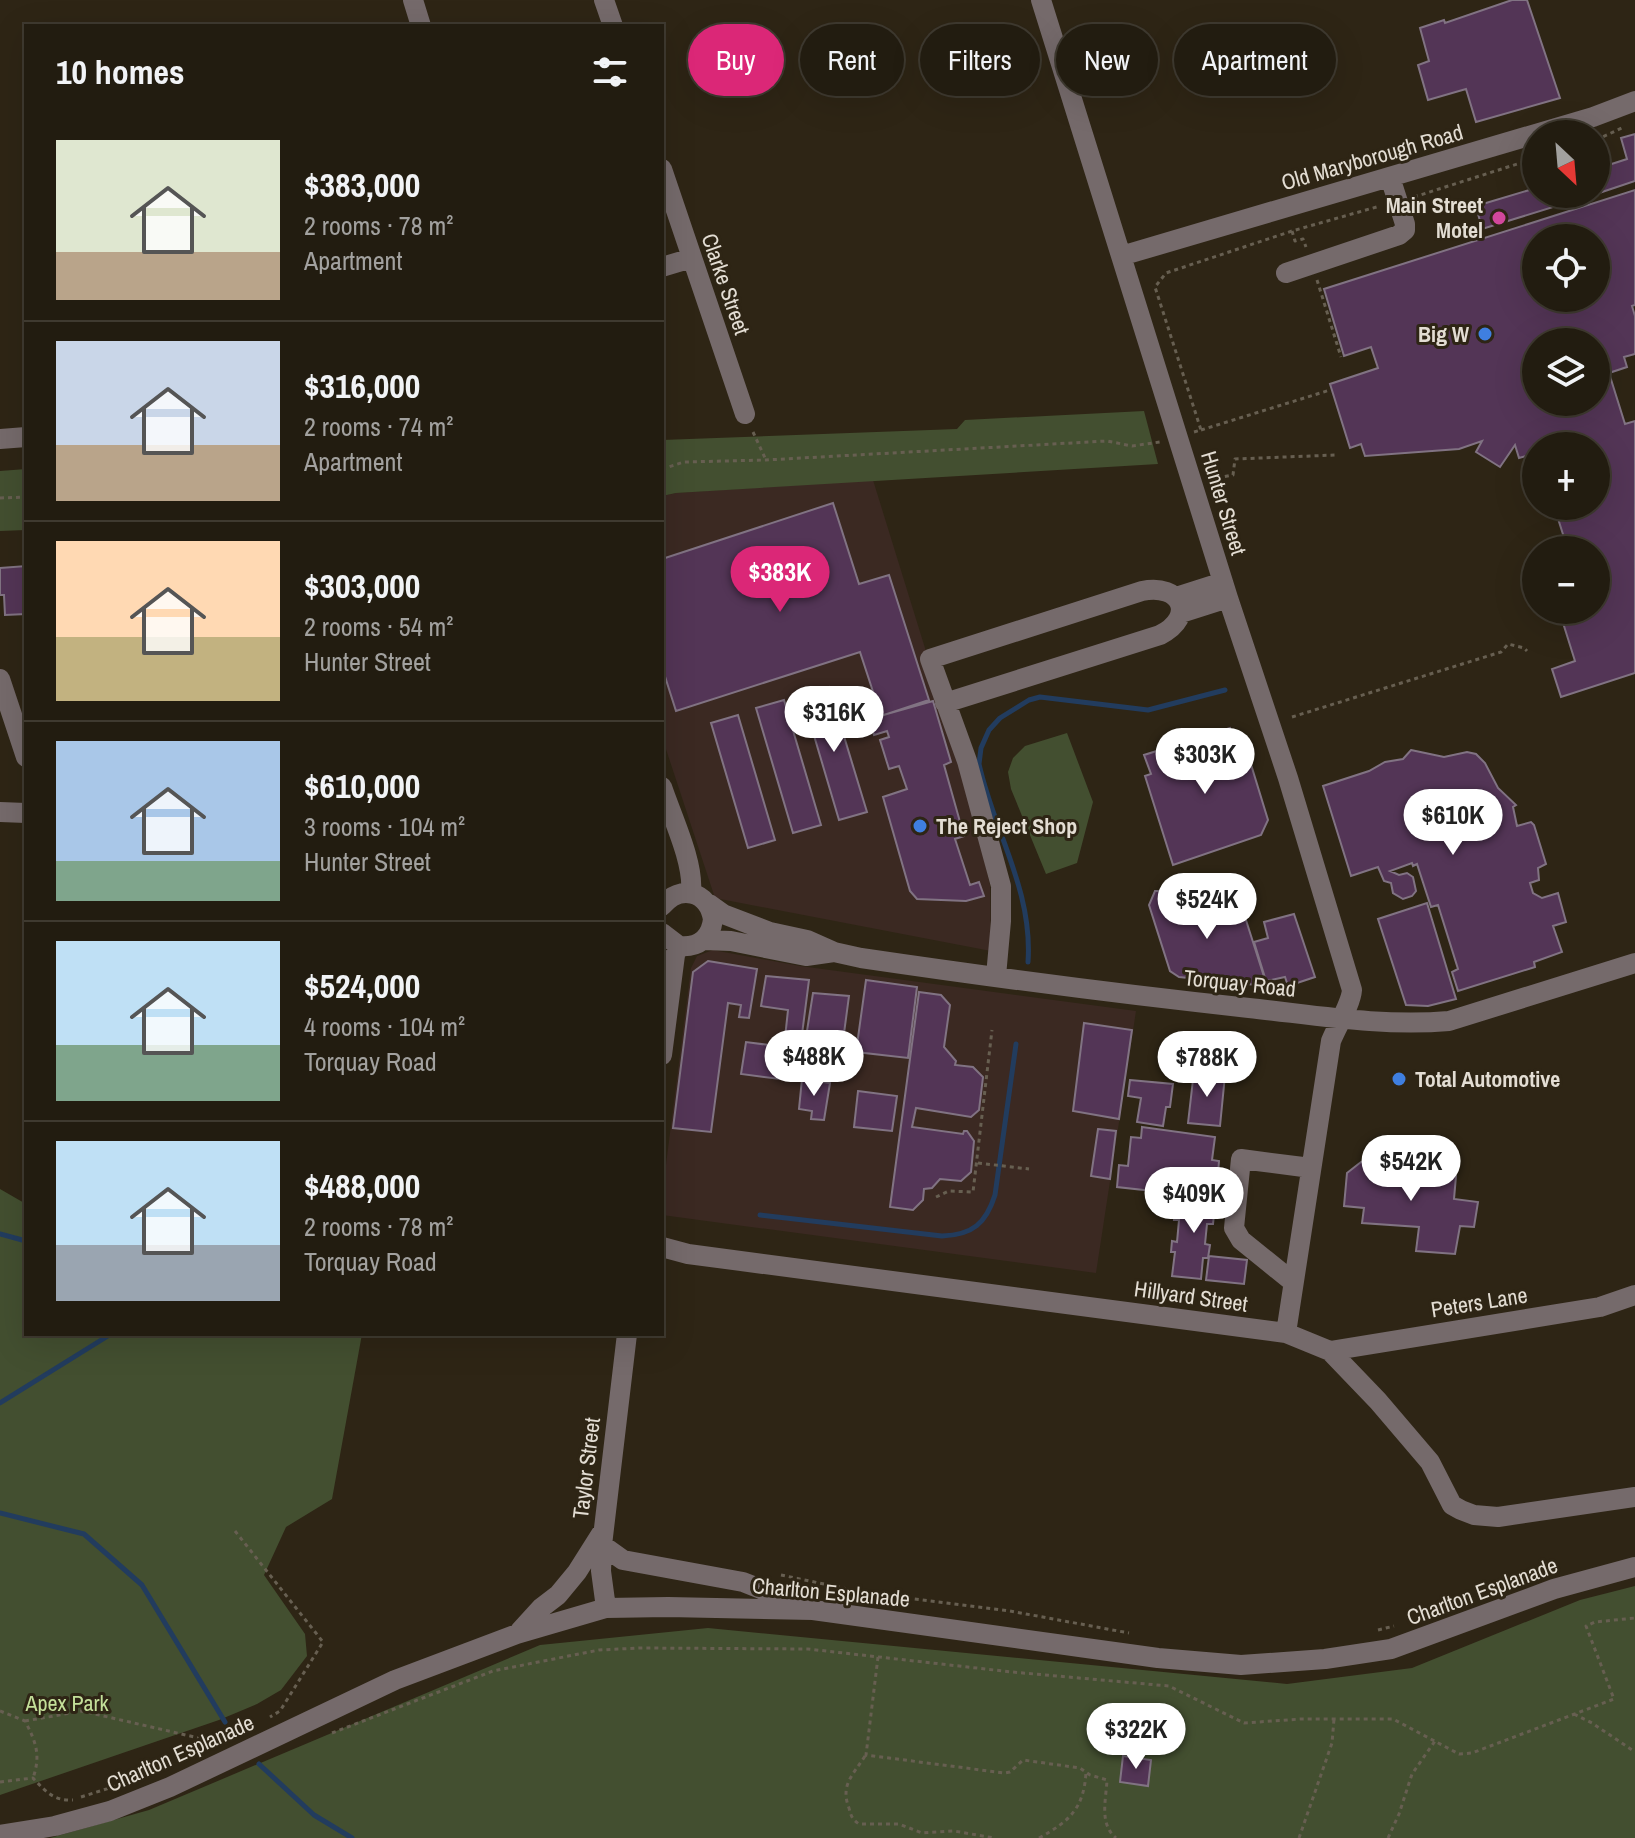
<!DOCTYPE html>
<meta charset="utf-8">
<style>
:root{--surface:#221c10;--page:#2e291e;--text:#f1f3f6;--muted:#a2a19f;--line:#3f3a30;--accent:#db2777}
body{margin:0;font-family:"Archivo Narrow",sans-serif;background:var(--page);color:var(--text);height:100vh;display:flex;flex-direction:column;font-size:30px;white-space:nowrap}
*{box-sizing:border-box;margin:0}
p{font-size:26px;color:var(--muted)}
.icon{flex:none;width:44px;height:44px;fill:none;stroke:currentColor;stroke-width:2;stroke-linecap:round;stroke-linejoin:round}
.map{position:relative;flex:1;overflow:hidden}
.details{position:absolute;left:24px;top:24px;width:640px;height:1312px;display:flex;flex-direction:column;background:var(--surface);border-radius:0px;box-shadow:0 8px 32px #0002,0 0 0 2px var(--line)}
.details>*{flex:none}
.top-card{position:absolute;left:688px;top:24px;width:760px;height:72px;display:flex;gap:16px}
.needle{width:52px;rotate:154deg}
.tools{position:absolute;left:1522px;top:120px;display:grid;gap:16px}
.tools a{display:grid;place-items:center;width:88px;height:88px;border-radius:50%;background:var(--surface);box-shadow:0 8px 32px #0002,0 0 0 2px var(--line);font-size:40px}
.price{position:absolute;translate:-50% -68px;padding:0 18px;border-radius:28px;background:#fff;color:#222;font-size:26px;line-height:52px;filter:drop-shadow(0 2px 4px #0008)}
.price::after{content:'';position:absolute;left:50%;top:48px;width:24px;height:18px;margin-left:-12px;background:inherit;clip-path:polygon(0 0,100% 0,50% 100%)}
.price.selected{background:var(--accent);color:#fff}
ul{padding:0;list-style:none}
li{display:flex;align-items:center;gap:24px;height:200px;padding:0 32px}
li+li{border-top:2px solid var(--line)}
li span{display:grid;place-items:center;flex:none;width:224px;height:160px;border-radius:0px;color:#555}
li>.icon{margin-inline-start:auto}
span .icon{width:96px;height:96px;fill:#fffc;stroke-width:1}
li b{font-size:34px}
h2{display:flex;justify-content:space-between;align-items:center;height:96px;padding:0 32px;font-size:34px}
.tag{padding:0 28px;border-radius:36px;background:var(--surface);box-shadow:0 8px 32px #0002,0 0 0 2px var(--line);font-size:28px;line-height:72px}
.tag.selected{background:var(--accent);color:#fff}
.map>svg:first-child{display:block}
.commercial{fill:#3b2922}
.green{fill:#434f30}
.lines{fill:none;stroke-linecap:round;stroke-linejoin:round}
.stream{stroke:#223c5e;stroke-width:5}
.building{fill:#533556;stroke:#817383;stroke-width:2;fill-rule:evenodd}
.path{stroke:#675f51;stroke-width:3;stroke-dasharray:4 4;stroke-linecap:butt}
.minor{stroke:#756a6b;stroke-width:20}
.hotel-dot{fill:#d1479c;stroke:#2e2515;stroke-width:3}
.shop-dot{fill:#3f7fe0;stroke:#2e2515;stroke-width:3}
.labels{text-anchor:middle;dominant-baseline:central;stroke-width:6;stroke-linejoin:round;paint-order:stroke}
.street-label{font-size:22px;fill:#e3ddd3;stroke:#2e2515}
.poi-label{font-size:22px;font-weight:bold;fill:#e3ddd3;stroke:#2e2515;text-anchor:end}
.park-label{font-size:22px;fill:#c3df99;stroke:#2e2515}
</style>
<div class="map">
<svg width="1635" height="1838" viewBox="0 0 1635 1838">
<rect width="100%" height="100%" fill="#2e2515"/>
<!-- commercial -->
<path class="commercial" d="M873 480 964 774 990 885 991 951 715 898 662 737V496L676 493Z
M713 950 800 966 1136 1011 1096 1273 662 1215V1196L691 968 697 956Z"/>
<!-- green -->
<path class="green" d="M1144 411 1158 464 676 493 662 496V440L957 429 965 420Z
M26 469V530L0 531V471Z
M1067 733 1093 802 1077 863 1046 874 1011 789 1008 772 1013 758 1025 746Z
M0 1189 26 1204V1334H362L332 1499 286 1527 264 1575 305 1634 307 1656 281 1690 257 1704 219 1720 0 1795Z
M1635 1586V1838H50L149 1810 540 1645 708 1628 1287 1684 1412 1668 1580 1600Z"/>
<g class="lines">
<!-- stream -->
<path class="stream" d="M1028 962C1033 890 994 832 979 764L981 748 989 730 1000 718 1029 700 1040 697 1148 710 1225 690
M760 1215 942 1236C973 1235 986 1223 995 1195L1016 1044
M0 1234 26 1241
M0 1403 111 1334
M0 1513 84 1534 142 1585 225 1722
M259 1764 314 1815 352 1838"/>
</g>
<!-- building -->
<path class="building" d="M1512 0H1527L1560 98 1476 122 1466 89 1428 100 1418 65 1429 61 1420 28 1444 20 1445 23Z
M1635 134V181L1596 194V169L1627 159 1621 138Z
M1536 188V194H1595L1482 229 1476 206Z
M1635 190V305L1632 306 1635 316V354L1624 357 1627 367 1609 373 1625 424 1635 421V673L1561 697 1552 669 1575 661 1559 610H1596V550H1568L1554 506H1596V446H1536V453L1519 458 1515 445 1500 467 1476 452 1482 441 1459 449 1365 456 1361 444 1350 448 1330 384 1378 368 1371 347 1344 356 1324 289ZM1536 238H1596V298H1536ZM1536 342H1596V402H1536Z
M833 503 859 584 889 575 929 700 881 716 860 652 676 711 662 667V559Z
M26 566V614L5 615 4 595H0V568Z
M829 687 867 812 839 820 802 695Z
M784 700 821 825 793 833 756 708Z
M933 701 951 762 944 765 964 836 955 839 970 885 979 882 984 896 966 901 917 899 910 891 883 797 907 789 899 766 889 769 880 740 889 737 887 731 874 735 869 719Z
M738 715 775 840 748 848 711 723Z
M1230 728 1240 760 1249 758 1268 820 1261 835 1173 865 1145 776 1151 774 1144 755Z
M1411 750 1444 757 1467 752 1476 754 1485 763 1498 788 1516 805 1513 807 1517 826 1531 822 1534 825 1546 864 1538 868 1539 880 1530 883 1533 893 1542 898 1558 893 1566 922 1553 926 1562 952 1534 962 1535 967 1458 991 1452 972 1458 969 1438 905 1431 907 1417 864 1413 866 1412 863 1390 871 1399 875 1407 873 1413 877 1416 891 1412 896 1403 899 1393 893 1391 883 1384 881 1378 867 1351 876 1323 786 1369 771 1385 762 1403 759Z
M1155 891H1159L1161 900 1182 893 1188 913 1238 895 1267 986 1179 977 1170 971 1149 905Z
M1427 903 1456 999 1428 1006 1406 1005 1378 919Z
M1294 914 1315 977 1288 986 1285 977 1266 981 1254 942 1268 938 1264 922Z
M708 961 757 969 749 1018 739 1017 741 1005 728 1003 711 1132 673 1128 693 972Z
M766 976 809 980 796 1081 741 1074 746 1042 784 1047 788 1010 761 1006Z
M866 980 917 987 908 1058 856 1052Z
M919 992 941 995 950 1005 944 1047 956 1061 955 1065 973 1067 983 1077 979 1110 971 1117 916 1108 912 1127 963 1134 964 1131H967L974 1141 971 1172 961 1181 940 1179 932 1188 924 1189 923 1200 913 1210 890 1207Z
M813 993 849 996 838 1078 800 1075Z
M1084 1023 1132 1030 1119 1119 1073 1111Z
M1194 1071 1225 1075 1220 1126 1188 1123Z
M802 1079 830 1083 824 1120 811 1119 812 1111 799 1109Z
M1130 1080 1173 1084 1170 1107H1166L1163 1126 1137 1122 1141 1098 1128 1096Z
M858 1091 897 1096 892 1131 854 1127Z
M1142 1127 1215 1137 1212 1160 1219 1161 1216 1198 1117 1187 1119 1165 1128 1166 1131 1137 1141 1138Z
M1098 1129 1116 1131 1110 1179 1091 1176Z
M1361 1162 1456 1176 1454 1199 1478 1202 1474 1227 1460 1226 1455 1254 1416 1251 1419 1227 1362 1223 1364 1208 1344 1206 1347 1173Z
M1207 1198 1236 1200 1235 1209 1215 1206 1213 1224H1207L1205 1244 1210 1245 1208 1258H1203L1201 1279 1172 1276 1175 1252H1171L1172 1241 1177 1242 1179 1220H1174L1177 1200 1206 1204Z
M1209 1256 1247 1260 1244 1284 1206 1280Z
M1123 1756 1151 1760 1148 1786 1120 1782Z"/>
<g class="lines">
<!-- path -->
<path class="path" d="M1596 140 1624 127
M1414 197 1536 158
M1292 231 1295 241 1303 239 1306 247
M1317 280 1341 357
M1201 430 1330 390
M753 432 766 460
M1194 432 1201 430 1155 287 1166 273 1292 231 1380 206
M662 469 684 462 766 460 1107 441 1132 446 1160 442
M1217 478 1233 475 1235 459 1335 455
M0 498 26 497
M1292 717 1501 652 1508 644 1524 648 1527 651
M978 1163 1029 1169
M936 1197 949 1191 973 1192 992 1030
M235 1531 323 1642 280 1711 270 1717
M781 1575 867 1593 1010 1611 1129 1633
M1378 1630 1394 1626
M878 1657 866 1755 1004 1773 1010 1772 1023 1760 1080 1768 1090 1775 1107 1780C1106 1800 1099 1824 1116 1838
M0 1711 25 1721C36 1742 41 1755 33 1778
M1574 1714 1592 1723 1635 1752
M25 1721 82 1711 216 1742
M332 1733 493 1671 599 1650 639 1648 808 1649 1012 1672 1169 1686 1244 1723 1301 1719H1393L1459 1754 1472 1753 1614 1699 1586 1626 1595 1622 1635 1618
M865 1756C853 1775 840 1785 849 1808 851 1816 852 1819 859 1824H899L922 1833 954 1831 994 1838
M0 1782 33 1778C46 1792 54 1801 73 1800
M81 1797 119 1785
M1039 1838C1070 1821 1084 1808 1086 1772
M1299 1838 1332 1743 1334 1719
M1388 1838 1399 1814 1412 1774 1435 1741"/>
<!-- minor -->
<path class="minor" d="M413 0 421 26
M604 0 613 26
M1041 0 1228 598 1288 778 1352 990C1351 1004 1337 1026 1331 1041L1286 1333
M662 169 745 414
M1121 256 1593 117 1635 101
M662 267 692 258
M1286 273 1399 235 1405 230V224L1390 177
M0 439 26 437
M1176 597 1223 582
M1181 613 1228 598
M0 679 26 757
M945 703 1160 635C1197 616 1181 583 1142 591L930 659 967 761 1001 886V921L996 976
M662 787C672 817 694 862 691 892
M0 812 26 813
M709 904 723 914 770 932 807 940 834 952 861 958C990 977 1119 994 1249 1008 1315 1015 1382 1027 1449 1021L1635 963
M662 906C680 884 708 891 713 919 711 938 698 948 679 946L662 933
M704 940 731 941 806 956 834 952
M662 1055 675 955 679 946
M662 1247 688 1254 1286 1333 1330 1351 1378 1401 1430 1462 1452 1505 1461 1510 1474 1515 1498 1517 1635 1497
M1293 1282 1241 1240 1234 1228 1241 1159 1311 1168
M1330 1351 1600 1307 1635 1295
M602 1545 623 1560 743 1582 802 1605
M606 1608 601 1571 602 1545 627 1334
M520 1631 541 1608 558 1595 577 1572 601 1534
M0 1835 55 1826 110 1811 170 1787 395 1680 517 1634 606 1608 668 1607 813 1610 1158 1658 1241 1665 1325 1659 1391 1649 1554 1589 1635 1567"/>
</g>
<!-- markers -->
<circle class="hotel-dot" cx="1499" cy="218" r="8"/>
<g class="shop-dot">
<circle cx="1485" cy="334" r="8"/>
<circle cx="920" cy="826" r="8"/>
<circle cx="1399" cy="1079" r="8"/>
</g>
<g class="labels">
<!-- street labels -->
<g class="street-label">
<text transform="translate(1372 157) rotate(-16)">Old Maryborough Road</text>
<text transform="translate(726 284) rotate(71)">Clarke Street</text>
<text transform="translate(1224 503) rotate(73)">Hunter Street</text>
<text transform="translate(1240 983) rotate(6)">Torquay Road</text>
<text transform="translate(1191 1296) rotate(8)">Hillyard Street</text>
<text transform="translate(1479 1302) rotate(-9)">Peters Lane</text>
<text transform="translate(586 1468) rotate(-83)">Taylor Street</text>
<text transform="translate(1482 1591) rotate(-20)">Charlton Esplanade</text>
<text transform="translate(831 1592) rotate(5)">Charlton Esplanade</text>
<text transform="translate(180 1753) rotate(-24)">Charlton Esplanade</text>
</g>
<!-- poi labels -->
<g class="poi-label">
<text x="1483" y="205">Main Street<tspan x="1483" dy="25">Motel</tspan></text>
<text x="1469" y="334">Big W</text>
<text x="936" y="826" text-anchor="start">The Reject Shop</text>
<text x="1415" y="1079" text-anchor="start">Total Automotive</text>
</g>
<!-- park labels -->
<g class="park-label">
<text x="67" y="1703">Apex Park</text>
</g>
</g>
</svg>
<div class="tools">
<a><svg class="needle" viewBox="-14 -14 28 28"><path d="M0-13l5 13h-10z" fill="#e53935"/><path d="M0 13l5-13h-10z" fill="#a2a19f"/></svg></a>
<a><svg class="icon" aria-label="locate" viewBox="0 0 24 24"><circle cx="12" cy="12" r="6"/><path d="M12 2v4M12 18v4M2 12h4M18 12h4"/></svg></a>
<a><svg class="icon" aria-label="layers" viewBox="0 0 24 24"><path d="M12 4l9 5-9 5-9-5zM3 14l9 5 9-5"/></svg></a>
<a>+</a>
<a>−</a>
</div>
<b class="price selected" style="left:780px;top:614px">$383K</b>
<b class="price" style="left:834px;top:754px">$316K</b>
<b class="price" style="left:1205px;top:796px">$303K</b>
<b class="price" style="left:1453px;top:857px">$610K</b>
<b class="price" style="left:1207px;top:941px">$524K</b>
<b class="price" style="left:814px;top:1098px">$488K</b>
<b class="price" style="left:1207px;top:1099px">$788K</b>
<b class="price" style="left:1411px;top:1203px">$542K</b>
<b class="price" style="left:1194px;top:1235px">$409K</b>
<b class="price" style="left:1136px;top:1771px">$322K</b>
<div class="top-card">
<a class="tag selected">Buy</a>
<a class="tag">Rent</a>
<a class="tag">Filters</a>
<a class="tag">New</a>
<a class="tag">Apartment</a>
</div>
<section class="details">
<h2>10 homes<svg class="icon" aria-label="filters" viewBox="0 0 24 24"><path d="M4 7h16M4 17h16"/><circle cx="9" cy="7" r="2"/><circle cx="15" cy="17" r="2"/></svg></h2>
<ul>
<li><span style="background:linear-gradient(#dfe7d0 70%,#b9a48a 0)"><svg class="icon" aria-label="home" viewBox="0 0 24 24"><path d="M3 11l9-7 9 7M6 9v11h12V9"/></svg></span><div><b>$383,000</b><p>2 rooms · 78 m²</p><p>Apartment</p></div></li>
<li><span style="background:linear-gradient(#c9d6e8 65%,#b9a48a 0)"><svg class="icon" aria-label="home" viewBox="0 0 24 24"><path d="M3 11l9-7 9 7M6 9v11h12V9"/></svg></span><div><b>$316,000</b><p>2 rooms · 74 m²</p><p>Apartment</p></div></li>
<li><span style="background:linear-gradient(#ffd9b3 60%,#c2b280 0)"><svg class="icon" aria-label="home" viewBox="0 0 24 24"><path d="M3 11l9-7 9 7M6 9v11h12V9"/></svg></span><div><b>$303,000</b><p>2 rooms · 54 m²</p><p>Hunter Street</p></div></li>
<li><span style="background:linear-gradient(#a9c7e8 75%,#7fa58c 0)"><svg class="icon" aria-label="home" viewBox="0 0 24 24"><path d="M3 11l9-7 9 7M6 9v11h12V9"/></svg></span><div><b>$610,000</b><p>3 rooms · 104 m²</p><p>Hunter Street</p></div></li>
<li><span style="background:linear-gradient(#bfe0f5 65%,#7fa58c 0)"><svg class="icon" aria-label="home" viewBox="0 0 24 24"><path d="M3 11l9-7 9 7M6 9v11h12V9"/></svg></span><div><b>$524,000</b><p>4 rooms · 104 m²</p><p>Torquay Road</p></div></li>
<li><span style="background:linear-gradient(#bfe0f5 65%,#9aa5b1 0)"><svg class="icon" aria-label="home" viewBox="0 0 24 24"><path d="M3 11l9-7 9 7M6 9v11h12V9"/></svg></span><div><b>$488,000</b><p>2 rooms · 78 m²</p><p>Torquay Road</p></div></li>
</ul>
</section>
</div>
